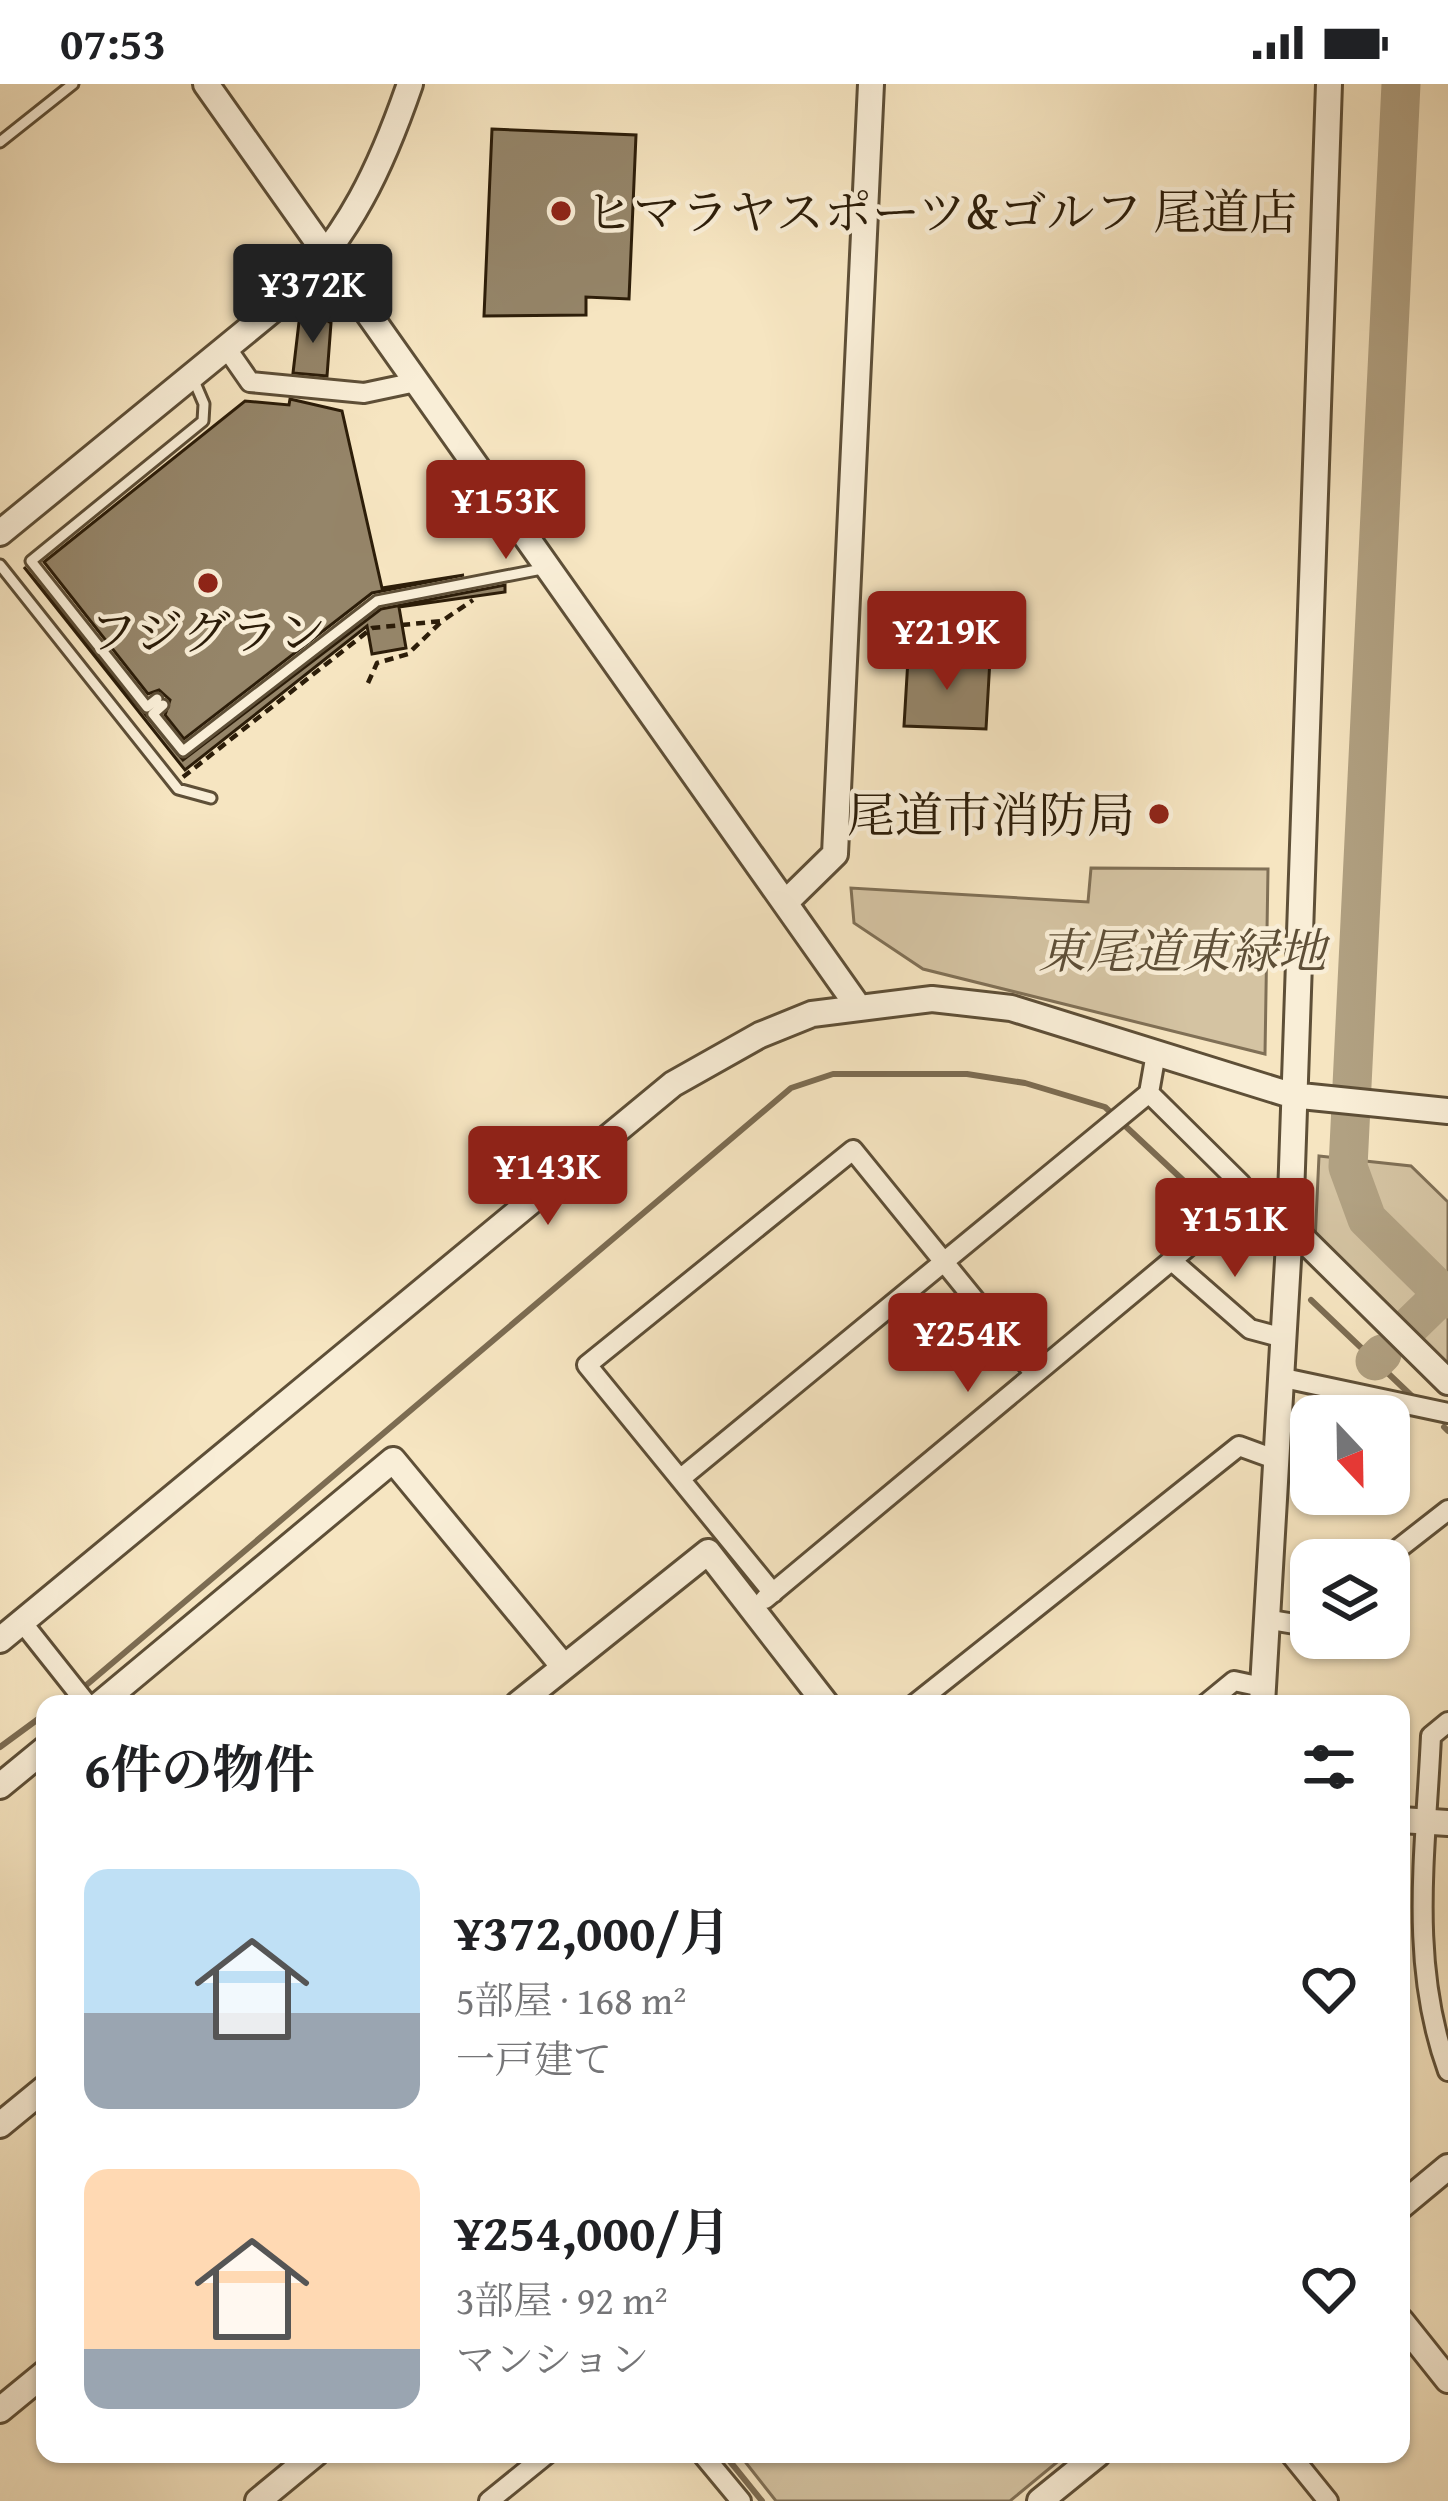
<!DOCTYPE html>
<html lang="ja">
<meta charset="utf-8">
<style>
:root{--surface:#fff;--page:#f6f6f6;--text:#202124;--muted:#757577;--accent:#8f2418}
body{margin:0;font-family:"Gentium Book Plus","Noto Serif JP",serif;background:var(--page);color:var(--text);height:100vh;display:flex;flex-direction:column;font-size:45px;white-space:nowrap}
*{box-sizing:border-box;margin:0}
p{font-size:39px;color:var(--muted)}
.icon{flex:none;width:66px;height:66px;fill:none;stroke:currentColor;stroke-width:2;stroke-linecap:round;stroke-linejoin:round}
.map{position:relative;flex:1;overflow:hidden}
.drawer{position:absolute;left:36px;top:1611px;width:1374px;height:768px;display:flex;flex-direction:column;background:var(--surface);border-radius:24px;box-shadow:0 3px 9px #0004}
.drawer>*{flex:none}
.needle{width:78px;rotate:158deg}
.tools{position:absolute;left:1290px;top:1311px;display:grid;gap:24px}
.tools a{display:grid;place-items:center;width:120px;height:120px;border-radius:24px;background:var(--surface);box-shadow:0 3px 9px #0004;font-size:60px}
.price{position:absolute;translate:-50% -102px;padding:0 27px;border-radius:12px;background:var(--accent);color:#fff;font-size:39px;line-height:78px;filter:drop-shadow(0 3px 6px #0008)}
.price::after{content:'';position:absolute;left:50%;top:72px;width:36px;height:27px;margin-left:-18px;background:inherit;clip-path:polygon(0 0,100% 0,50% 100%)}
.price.active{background:#222;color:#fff}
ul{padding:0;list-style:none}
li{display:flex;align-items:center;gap:36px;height:300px;padding:0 48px}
li span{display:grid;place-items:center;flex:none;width:336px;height:240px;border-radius:24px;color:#555}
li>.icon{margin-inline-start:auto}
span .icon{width:144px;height:144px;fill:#fffc;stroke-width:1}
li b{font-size:51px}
h2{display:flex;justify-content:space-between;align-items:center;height:144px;padding:0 48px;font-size:51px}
.status{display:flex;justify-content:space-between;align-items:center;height:84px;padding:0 60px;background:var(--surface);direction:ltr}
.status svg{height:33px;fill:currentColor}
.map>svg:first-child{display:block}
.green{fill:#d4c3a2;stroke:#807056;stroke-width:3}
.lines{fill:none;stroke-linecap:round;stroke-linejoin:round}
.stream{stroke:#7c6c52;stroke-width:6}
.river{stroke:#b1a182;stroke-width:39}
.building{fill:#958569;stroke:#2c1d09;stroke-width:3}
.service-casing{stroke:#5e4f37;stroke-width:15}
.minor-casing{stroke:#5e4f37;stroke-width:24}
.tertiary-casing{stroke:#5e4f37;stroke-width:30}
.path{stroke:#2c1d09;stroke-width:4.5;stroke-dasharray:9 6;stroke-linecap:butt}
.service{stroke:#f9eed7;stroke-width:9}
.minor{stroke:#f9eed7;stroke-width:18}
.tertiary{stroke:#f9eed7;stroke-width:24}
.poi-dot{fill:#8f2418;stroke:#f9eed7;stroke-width:4.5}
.labels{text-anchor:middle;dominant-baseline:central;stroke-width:9;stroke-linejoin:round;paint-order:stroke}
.poi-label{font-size:48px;fill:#2c1d09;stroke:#f9eed7;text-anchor:start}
.park-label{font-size:48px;font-style:italic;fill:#5e4f37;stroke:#f9eed7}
</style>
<div class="status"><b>07:53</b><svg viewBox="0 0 49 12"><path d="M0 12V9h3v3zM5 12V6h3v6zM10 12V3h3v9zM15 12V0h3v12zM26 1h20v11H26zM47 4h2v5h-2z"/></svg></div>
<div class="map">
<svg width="1448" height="2417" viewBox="0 0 1448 2417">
<rect width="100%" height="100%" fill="#f6e5c1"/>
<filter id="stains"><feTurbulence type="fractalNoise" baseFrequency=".00167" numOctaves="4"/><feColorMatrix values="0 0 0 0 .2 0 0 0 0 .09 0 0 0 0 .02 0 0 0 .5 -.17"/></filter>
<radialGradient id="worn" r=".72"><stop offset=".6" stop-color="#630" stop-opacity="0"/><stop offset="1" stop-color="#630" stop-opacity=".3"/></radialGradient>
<!-- green -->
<path class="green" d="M1091 784 1268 785 1265 970 923 885 854 839 851 804 1088 818Z
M1319 1072 1411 1082 1448 1118V1285L1315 1158Z
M739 2370H1067L1010 2417H776Z"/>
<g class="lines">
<!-- stream -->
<path class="stream" d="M1311 1216 1415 1315
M1444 1343 1448 1347
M64 1620 791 1004 833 990H967L1025 999 1105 1023 1248 1157
M0 1663 45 1630
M724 2370 762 2417"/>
<!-- river -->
<path class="river" d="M1401 0 1348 1083 1367 1135 1448 1215
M1408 1244 1443 1210
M1375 1277 1382 1270"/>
</g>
<!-- building -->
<path class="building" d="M492 45 636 51 629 215 586 213V231L484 232Z
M314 228 331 239 327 292 293 289 299 238Z
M290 315 342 327 382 504 464 491 372 509 184 655 165 631 170 616 159 606 148 610 44 478 245 317 289 321Z
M24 483 183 676 381 525 505 501V508L399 523 406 564 372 570 367 542 185 686Z
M908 575H990L986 645 904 642Z"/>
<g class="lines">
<!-- service casing -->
<g class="service-casing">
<path id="service" d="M0 58 73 0
M0 481 178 705 211 714
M157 615 147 623 31 477 203 337 204 320 192 292
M163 621 153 630 183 667 377 517 542 485"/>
</g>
<!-- minor casing -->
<g class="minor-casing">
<path id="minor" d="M225 262 250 298 364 309 416 298
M1171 1176 1250 1245 1280 1253
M1279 1293 1448 1329
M680 1395 1149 1009 1156 969
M1384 1476 1448 1426
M773 1509 587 1281 853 1066 1035 1290
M765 1515 1243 1117 1241 1100 1149 1009
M1265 1535 1301 1541 1311 1533
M22 1538 87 1620
M915 1620 1239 1362 1272 1374
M1206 1620 1234 1597 1262 1603
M1448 1638 1431 1652C1426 1766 1408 1877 1448 1987
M702 2370 741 2417
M1290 2370 1328 2417
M489 2417 547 2370"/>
</g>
<!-- tertiary casing -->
<g class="tertiary-casing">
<path id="tertiary" d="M206 0 857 921
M0 449 287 214C350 150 381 84 410 0
M785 819 835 770 871 0
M1290 1142 1448 1298
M0 1556 673 1000 760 951 812 930 932 915 1011 924 1291 1011 1448 1027
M100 1620 393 1376 564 1583
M518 1620 708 1468 826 1620
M1262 1620 1290 1142 1329 0
M0 1702 45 1665
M1401 1736 1448 1739
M0 2041 45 2004
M1401 2122 1448 2083
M1401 2237 1448 2296
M0 2326 45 2289
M258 2417 315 2370
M1040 2417 1098 2370"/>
</g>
<!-- path -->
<path class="path" d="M368 599 377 579 408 570 442 537
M183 693 372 544 442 537 473 516"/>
<!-- service -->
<use href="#service" class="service"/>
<!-- minor -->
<use href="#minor" class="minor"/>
<!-- tertiary -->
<use href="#tertiary" class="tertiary"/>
</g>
<!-- markers -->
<g class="poi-dot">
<circle cx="561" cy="127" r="12"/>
<circle cx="208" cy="499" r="12"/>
<circle cx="1159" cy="730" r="12"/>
</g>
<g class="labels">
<!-- poi labels -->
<g class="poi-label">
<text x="585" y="127">ヒマラヤスポーツ&amp;ゴルフ 尾道店</text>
<text x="208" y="547" text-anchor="middle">フジグラン</text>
<text x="1135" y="730" text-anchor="end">尾道市消防局</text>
</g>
<!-- park labels -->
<g class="park-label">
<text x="1182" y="866">東尾道東緑地</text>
</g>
</g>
<rect width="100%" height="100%" filter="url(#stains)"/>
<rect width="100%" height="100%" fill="url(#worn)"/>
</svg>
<div class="tools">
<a><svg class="needle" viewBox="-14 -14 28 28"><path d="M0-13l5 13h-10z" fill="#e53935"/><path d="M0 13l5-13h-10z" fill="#757577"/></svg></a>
<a><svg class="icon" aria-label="layers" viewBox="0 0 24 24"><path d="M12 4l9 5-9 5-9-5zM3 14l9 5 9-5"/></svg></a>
</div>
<b class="price active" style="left:313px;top:262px">¥372K</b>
<b class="price" style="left:506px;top:478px">¥153K</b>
<b class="price" style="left:947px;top:609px">¥219K</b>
<b class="price" style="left:548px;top:1144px">¥143K</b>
<b class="price" style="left:1235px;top:1196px">¥151K</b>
<b class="price" style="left:968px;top:1311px">¥254K</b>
<section class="drawer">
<h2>6件の物件<svg class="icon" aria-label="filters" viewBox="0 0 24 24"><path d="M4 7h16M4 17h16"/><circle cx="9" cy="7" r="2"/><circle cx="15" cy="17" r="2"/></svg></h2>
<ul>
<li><span style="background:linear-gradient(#bfe0f5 60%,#9aa5b1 0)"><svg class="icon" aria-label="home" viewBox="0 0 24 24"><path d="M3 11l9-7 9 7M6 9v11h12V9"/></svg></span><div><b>¥372,000/月</b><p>5部屋 · 168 m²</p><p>一戸建て</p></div><svg class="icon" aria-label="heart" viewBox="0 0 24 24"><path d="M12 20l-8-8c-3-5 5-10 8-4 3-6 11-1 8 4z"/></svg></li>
<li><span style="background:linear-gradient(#ffd9b3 75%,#9aa5b1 0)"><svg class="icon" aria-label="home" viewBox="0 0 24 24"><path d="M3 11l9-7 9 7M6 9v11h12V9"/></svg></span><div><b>¥254,000/月</b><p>3部屋 · 92 m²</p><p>マンション</p></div><svg class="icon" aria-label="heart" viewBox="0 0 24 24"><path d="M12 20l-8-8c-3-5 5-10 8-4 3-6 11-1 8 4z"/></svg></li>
</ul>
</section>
</div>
